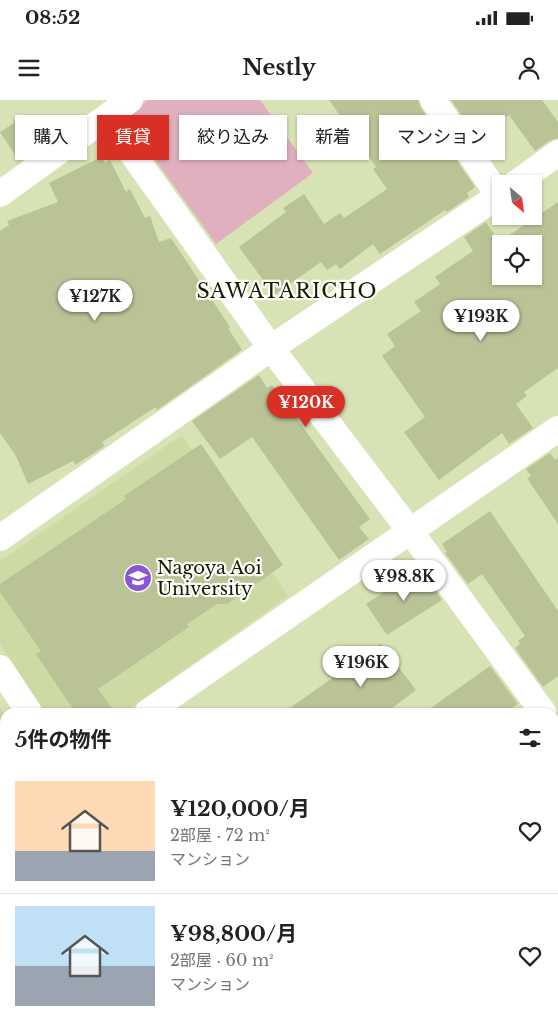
<!DOCTYPE html>
<html lang="ja">
<meta charset="utf-8">
<style>
:root{--surface:#fff;--page:#f2f2f2;--text:#222;--muted:#767676;--line:#e0e0e0;--accent:#d93025}
body{margin:0;font-family:"Libre Baskerville","Noto Sans JP",serif;background:var(--page);color:var(--text);height:100vh;display:flex;flex-direction:column;font-size:19px;white-space:nowrap}
*{box-sizing:border-box;margin:0}
p{font-size:16px;color:var(--muted)}
.icon{flex:none;width:28px;height:28px;fill:none;stroke:currentColor;stroke-width:2;stroke-linecap:round;stroke-linejoin:round}
.map{position:relative;flex:1;overflow:hidden}
.drawer{position:absolute;left:0px;top:608px;width:559px;height:321px;display:flex;flex-direction:column;background:var(--surface);border-radius:15px 15px 0 0;box-shadow:0 1px 4px #0004}
.drawer>*{flex:none}
.guide{position:absolute;left:15px;top:15px;width:529px;height:45px;display:flex;gap:10px}
.needle{width:32px;rotate:151deg}
.fabs{position:absolute;left:492px;top:75px;display:grid;gap:10px}
.fabs a{display:grid;place-items:center;width:50px;height:50px;border-radius:0px;background:var(--surface);box-shadow:0 1px 4px #0004;font-size:25px}
.price{position:absolute;translate:-50% -42px;padding:0 11px;border-radius:18px;background:#fff;color:#222;font-size:16px;line-height:32px;filter:drop-shadow(0 1px 2px #0008)}
.price::after{content:'';position:absolute;left:50%;top:30px;width:15px;height:11px;margin-left:-8px;background:inherit;clip-path:polygon(0 0,100% 0,50% 100%)}
.price.current{background:var(--accent);color:#fff}
ul{padding:0;list-style:none}
li{display:flex;align-items:center;gap:15px;height:125px;padding:0 15px}
li+li{border-top:1px solid var(--line)}
li span{display:grid;place-items:center;flex:none;width:140px;height:100px;border-radius:0px;color:#555}
li>.icon{margin-inline-start:auto}
span .icon{width:60px;height:60px;fill:#fffc;stroke-width:1}
li b{font-size:21px}
h2{display:flex;justify-content:space-between;align-items:center;height:60px;padding:0 15px;font-size:21px}
.tag{padding:0 18px;border-radius:0px;background:var(--surface);box-shadow:0 1px 4px #0004;font-size:18px;line-height:45px}
.tag.current{background:var(--accent);color:#fff}
.status{display:flex;justify-content:space-between;align-items:center;height:35px;padding:0 25px;background:var(--surface);direction:ltr}
.status svg{height:14px;fill:currentColor}
header{display:flex;justify-content:space-between;align-items:center;height:65px;padding:0 15px;background:var(--surface);font-size:22px;font-weight:800}
.map>svg:first-child{display:block}
.built{fill:#cedaa4}
.green{fill:#e0b0bf}
.building{fill:#b9c396;fill-rule:evenodd}
.lines{fill:none;stroke-linecap:round;stroke-linejoin:round}
.street{stroke:#fff;stroke-width:26}
.labels{text-anchor:middle;dominant-baseline:central;stroke-width:4.5;stroke-linejoin:round;paint-order:stroke}
.poi-label{font-size:18px;fill:#161a09;stroke:#fdfff6;text-anchor:start}
.quarter-label{font-size:20px;letter-spacing:1px;fill:#161a09;stroke:#fdfff6}
</style>
<div class="status"><b>08:52</b><svg viewBox="0 0 49 12"><path d="M0 12V9h3v3zM5 12V6h3v6zM10 12V3h3v9zM15 12V0h3v12zM26 1h20v11H26zM47 4h2v5h-2z"/></svg></div>
<header><svg class="icon" aria-label="menu" viewBox="0 0 24 24"><path d="M4 6h16M4 12h16M4 18h16"/></svg>Nestly<svg class="icon" aria-label="person" viewBox="0 0 24 24"><circle cx="12" cy="8" r="4"/><path d="M4 21q1-7 8-7t8 7"/></svg></header>
<div class="map">
<svg width="558" height="928" viewBox="0 0 558 928">
<rect width="100%" height="100%" fill="#d8e3b5"/>
<!-- built -->
<path class="built" d="M182 335 288 496 125 612H44L0 544V461Z
M0 607 5 615V694L0 698Z
M5 744V924H210L212 928H0V747Z"/>
<!-- green -->
<path class="green" d="M148 0H260L313 73 216 144 124 17Z"/>
<!-- building -->
<path class="building" d="M329 0H418L421 8 475 87 467 93 469 97 447 112 445 110 380 154 373 144 340 169 336 164 327 170 321 162 274 195 239 147 286 112 283 108 304 94 324 124 340 113 344 118 387 89 373 69 376 67Z
M451 0H542L558 22V38L549 41 535 51 509 15 476 36Z
M20 19 37 43 17 58 0 32Z
M101 57 105 63 110 60 126 92 130 89 145 118 150 116 159 142 171 138 230 227 228 228 242 250 157 310 156 307 102 342 105 346 75 365 73 361 28 384 16 356 0 333V131L9 125 7 121 58 102 49 83Z
M558 102V268L524 292 527 296 516 304 533 328 509 344 502 333 439 380 404 332 425 317 382 256 395 246 387 234 421 211 414 202 440 184 435 177 473 151 464 137 486 122 499 142ZM501 144H534V176H501Z
M259 275 267 288 272 285 370 419 359 427 369 439 339 460 252 337 220 359 192 321Z
M201 344 283 465 227 504H217L187 524 189 527 98 589 115 612H75L36 554 41 551 0 492V484L126 399 124 396Z
M550 353 555 360 558 358V424L527 378 531 376 526 369Z
M490 411 558 511V576L543 587 515 548 520 544 518 541 525 536 482 474 468 484 445 453 447 452 442 444Z
M420 469 442 500 387 535 366 504Z
M381 544 416 590 387 612H284Z
M490 566 518 604 506 612H425Z"/>
<g class="lines">
<!-- street -->
<path class="street" d="M433 0 499 96
M106 17 271 248 410 431 543 612
M515 84 558 53
M0 94 130 0
M0 438 271 248 501 94
M0 568 29 612
M148 612 558 329
M554 628 558 633
M0 715 5 711
M237 924 240 928"/>
</g>
<!-- icons -->
<defs>
<g id="university-disc" transform="scale(1.4375)"><circle r="9.5" fill="#8758d2" stroke="#fdfff6"/><path d="M0-5L7-2L0 1L-7-2ZM-4 1L0 2.5L4 1V4Q0 6-4 4Z" fill="#fff"/></g>
</defs>
<g fill-rule="evenodd">
<use href="#university-disc" x="138" y="478"/>
</g>
<g class="labels">
<!-- poi labels -->
<g class="poi-label">
<text x="157" y="468">Nagoya Aoi<tspan x="157" dy="21">University</tspan></text>
</g>
<!-- quarter labels -->
<g class="quarter-label">
<text x="287" y="191">SAWATARICHO</text>
</g>
</g>
</svg>
<div class="fabs">
<a><svg class="needle" viewBox="-14 -14 28 28"><path d="M0-13l5 13h-10z" fill="#e53935"/><path d="M0 13l5-13h-10z" fill="#767676"/></svg></a>
<a><svg class="icon" aria-label="locate" viewBox="0 0 24 24"><circle cx="12" cy="12" r="6"/><path d="M12 2v4M12 18v4M2 12h4M18 12h4"/></svg></a>
</div>
<b class="price" style="left:95px;top:222px">¥127K</b>
<b class="price" style="left:481px;top:242px">¥193K</b>
<b class="price current" style="left:306px;top:328px">¥120K</b>
<b class="price" style="left:404px;top:502px">¥98.8K</b>
<b class="price" style="left:361px;top:588px">¥196K</b>
<div class="guide">
<a class="tag">購入</a>
<a class="tag current">賃貸</a>
<a class="tag">絞り込み</a>
<a class="tag">新着</a>
<a class="tag">マンション</a>
</div>
<section class="drawer">
<h2>5件の物件<svg class="icon" aria-label="filters" viewBox="0 0 24 24"><path d="M4 7h16M4 17h16"/><circle cx="9" cy="7" r="2"/><circle cx="15" cy="17" r="2"/></svg></h2>
<ul>
<li><span style="background:linear-gradient(#ffd9b3 70%,#9aa5b1 0)"><svg class="icon" aria-label="home" viewBox="0 0 24 24"><path d="M3 11l9-7 9 7M6 9v11h12V9"/></svg></span><div><b>¥120,000/月</b><p>2部屋 · 72 m²</p><p>マンション</p></div><svg class="icon" aria-label="heart" viewBox="0 0 24 24"><path d="M12 20l-8-8c-3-5 5-10 8-4 3-6 11-1 8 4z"/></svg></li>
<li><span style="background:linear-gradient(#bfe0f5 60%,#9aa5b1 0)"><svg class="icon" aria-label="home" viewBox="0 0 24 24"><path d="M3 11l9-7 9 7M6 9v11h12V9"/></svg></span><div><b>¥98,800/月</b><p>2部屋 · 60 m²</p><p>マンション</p></div><svg class="icon" aria-label="heart" viewBox="0 0 24 24"><path d="M12 20l-8-8c-3-5 5-10 8-4 3-6 11-1 8 4z"/></svg></li>
</ul>
</section>
</div>
